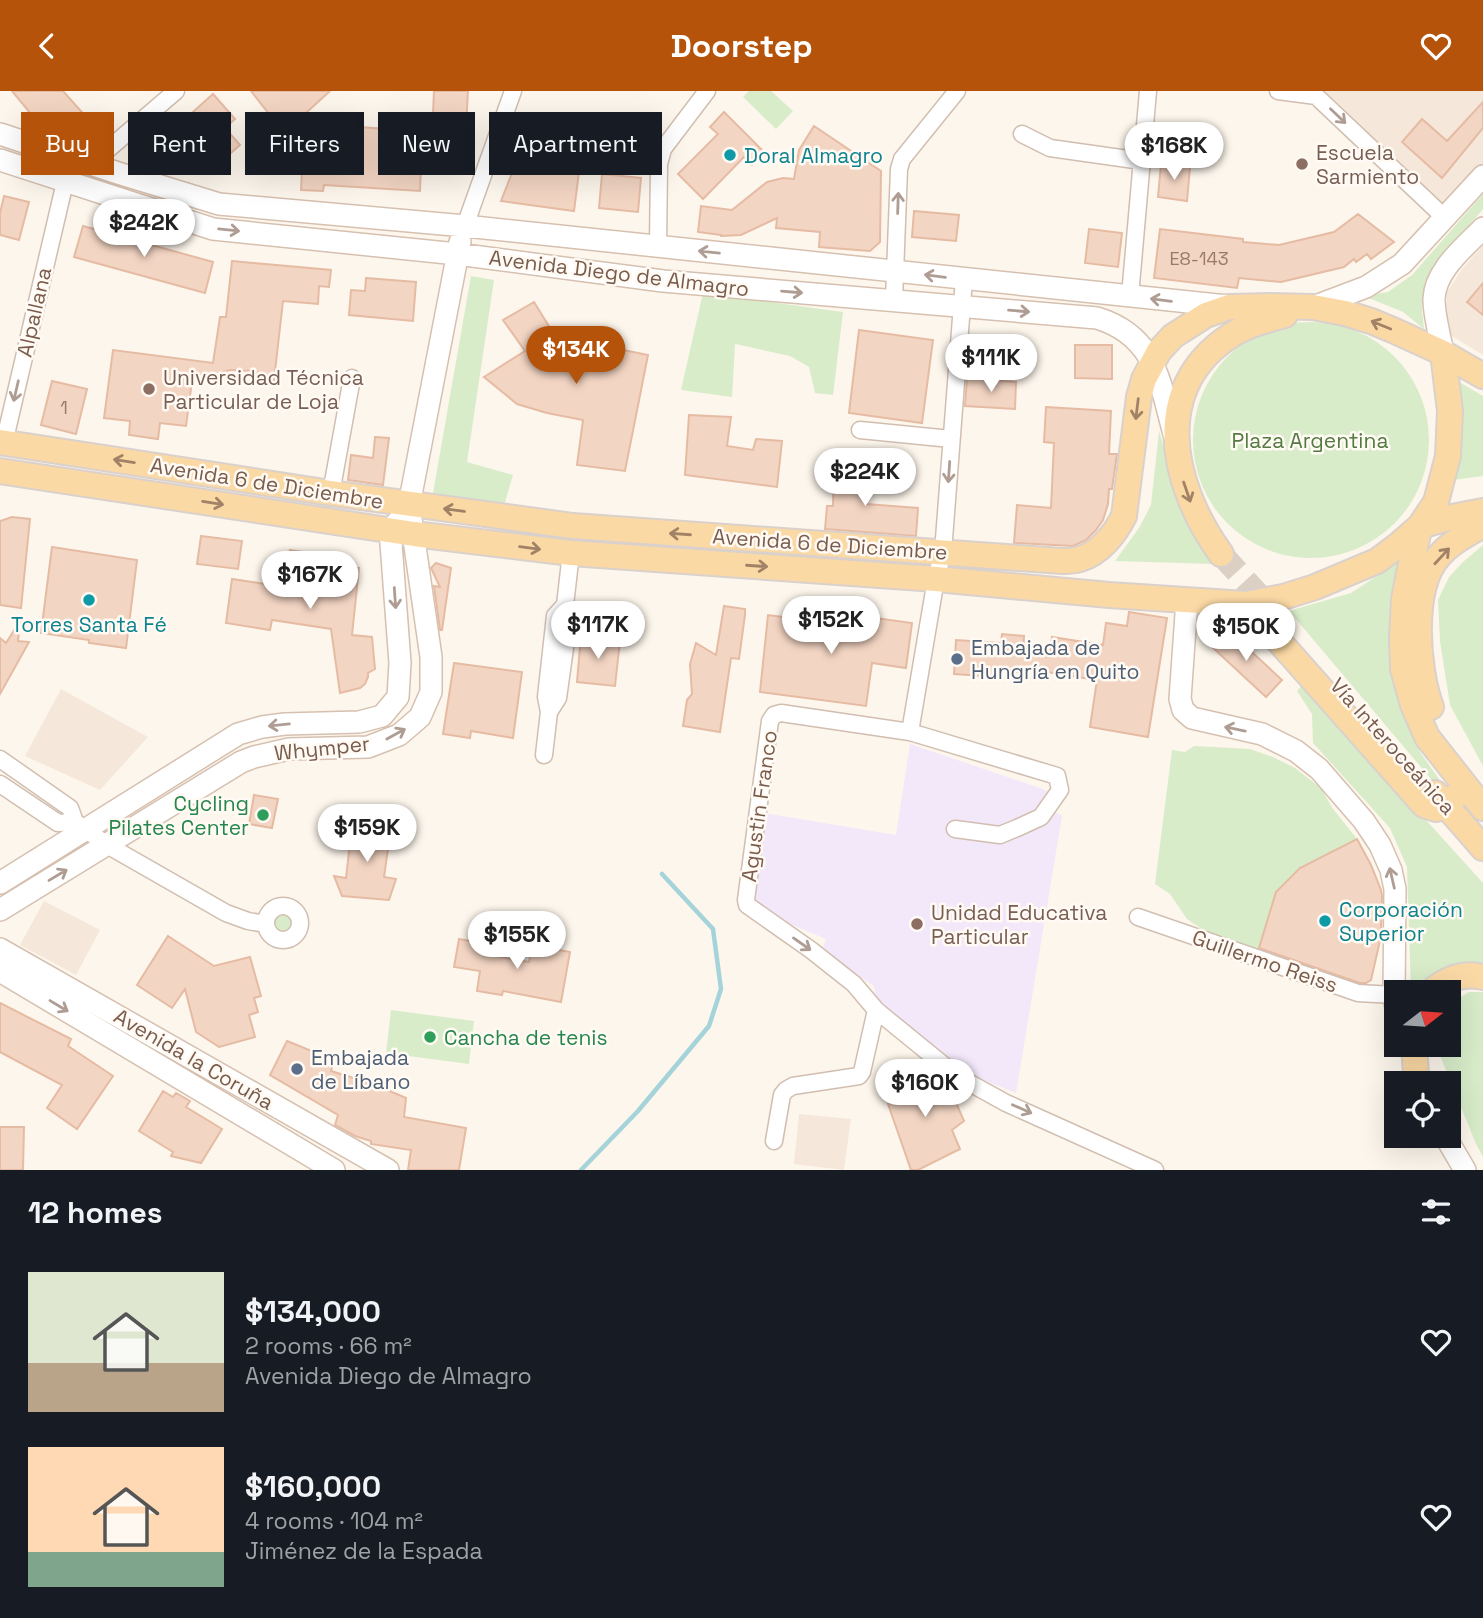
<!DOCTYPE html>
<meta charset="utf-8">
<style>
:root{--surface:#171b24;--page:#242831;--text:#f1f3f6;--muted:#9ea1a6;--accent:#b45309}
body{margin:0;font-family:"Space Grotesk",sans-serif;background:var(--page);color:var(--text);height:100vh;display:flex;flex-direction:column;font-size:26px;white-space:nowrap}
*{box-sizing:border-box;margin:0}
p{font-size:23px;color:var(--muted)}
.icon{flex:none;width:38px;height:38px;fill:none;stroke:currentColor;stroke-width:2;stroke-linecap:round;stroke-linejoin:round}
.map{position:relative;height:1079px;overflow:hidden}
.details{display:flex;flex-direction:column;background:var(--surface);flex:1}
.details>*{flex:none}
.hud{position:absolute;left:21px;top:21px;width:700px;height:63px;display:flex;gap:14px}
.needle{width:46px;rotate:73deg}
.buttons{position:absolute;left:1384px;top:889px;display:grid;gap:14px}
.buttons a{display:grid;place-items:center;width:77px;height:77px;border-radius:0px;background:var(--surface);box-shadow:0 7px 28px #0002;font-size:35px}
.price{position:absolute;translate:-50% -60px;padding:0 16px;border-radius:24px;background:#fff;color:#222;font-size:23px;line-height:46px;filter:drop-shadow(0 2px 4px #0008)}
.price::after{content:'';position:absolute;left:50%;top:42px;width:21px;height:16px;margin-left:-10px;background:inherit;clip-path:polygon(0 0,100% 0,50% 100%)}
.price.current{background:var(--accent);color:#fff}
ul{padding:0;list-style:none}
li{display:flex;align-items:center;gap:21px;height:175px;padding:0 28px}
li span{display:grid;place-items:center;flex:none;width:196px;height:140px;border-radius:0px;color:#555}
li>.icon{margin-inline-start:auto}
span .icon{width:84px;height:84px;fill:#fffc;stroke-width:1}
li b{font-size:30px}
h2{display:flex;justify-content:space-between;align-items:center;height:84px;padding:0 28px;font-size:30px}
.chip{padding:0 24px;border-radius:0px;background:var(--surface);box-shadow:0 7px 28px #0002;font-size:24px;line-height:63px}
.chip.current{background:var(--accent);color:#fff}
header{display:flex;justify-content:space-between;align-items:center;height:91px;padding:0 28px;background:var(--accent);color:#fff;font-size:32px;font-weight:700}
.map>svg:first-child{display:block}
.residential{fill:#f5e8da}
.education{fill:#f3e8fa}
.green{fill:#d8ecc9}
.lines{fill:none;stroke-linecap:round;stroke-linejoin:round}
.stream{stroke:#a5d3da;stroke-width:4.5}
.building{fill:#f3d5c3;stroke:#e6bba3;stroke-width:2}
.primary-tunnel{stroke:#dcd0c4;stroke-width:24;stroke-dasharray:24 12;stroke-linecap:butt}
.street-casing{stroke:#d1beb0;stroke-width:19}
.secondary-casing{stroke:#d6c0b0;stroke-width:24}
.primary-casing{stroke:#dad1cd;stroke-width:28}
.street{stroke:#fff;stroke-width:16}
.secondary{stroke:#fff;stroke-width:21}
.primary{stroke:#fbd9a5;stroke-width:24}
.oneway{stroke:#af9d94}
.oneway2{stroke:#a18267}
.culture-dot{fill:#0f9aa8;stroke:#fffaf3;stroke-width:2.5}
.education-dot{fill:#8d6e63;stroke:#fffaf3;stroke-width:2.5}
.service-dot{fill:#5c6f8a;stroke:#fffaf3;stroke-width:2.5}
.leisure-dot{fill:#2e9e5b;stroke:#fffaf3;stroke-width:2.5}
.labels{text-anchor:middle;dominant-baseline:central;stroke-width:5;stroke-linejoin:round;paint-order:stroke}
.number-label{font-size:18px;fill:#987a6a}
.education-label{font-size:21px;fill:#785e54;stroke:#fffaf3;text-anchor:start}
.culture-label{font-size:21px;fill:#0d838f;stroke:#fffaf3;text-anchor:start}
.street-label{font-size:21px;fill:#7a5c4d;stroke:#fffaf3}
.park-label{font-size:21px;fill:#537a41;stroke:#fffaf3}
.service-label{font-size:21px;fill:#4e5e75;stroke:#fffaf3;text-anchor:start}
.leisure-label{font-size:21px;fill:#27864d;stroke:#fffaf3;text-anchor:end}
</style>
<header><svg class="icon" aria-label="back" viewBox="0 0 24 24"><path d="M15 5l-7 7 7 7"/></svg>Doorstep<svg class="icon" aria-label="heart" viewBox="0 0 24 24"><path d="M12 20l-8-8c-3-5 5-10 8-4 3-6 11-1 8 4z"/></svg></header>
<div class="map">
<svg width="1483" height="1079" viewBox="0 0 1483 1079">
<rect width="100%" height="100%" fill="#fdf6ec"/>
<!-- residential -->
<path class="residential" d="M1321 0H1483V83L1445 127Z
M1483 154V264L1450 244 1446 220 1447 201 1462 178Z
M61 598 148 646 100 699 25 665Z
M44 810 100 839 76 884 20 854Z
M799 1023 851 1028 844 1079 794 1073Z"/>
<!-- education -->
<path class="education" d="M910 653 1046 699 1048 705 1046 715 1062 725 1016 1002 973 985 922 951 876 910 874 895 824 862 823 857 826 848 754 818 749 806 764 722 896 744Z"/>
<!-- green -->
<path class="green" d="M749 0H771L793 20 776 38 743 6Z
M1483 103V118L1452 155 1424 203 1422 218 1424 238 1403 221 1364 205 1388 201 1412 184Z
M471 185 494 189 467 371 513 384 503 418 436 412 433 402Z
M703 202 843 221 833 304 815 302 809 276 790 265 735 253 732 306 681 299Z
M1193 349a118 118 0 1 1 236 0a118 118 0 1 1-236 0Z
M1459 291 1483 305V385L1453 389Z
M1159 340 1184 422 1213 473 1115 470 1139 437 1151 414Z
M1483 454V675L1450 614 1440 550 1438 509 1449 486 1463 471Z
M1398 471 1390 530V571L1400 612 1420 661 1448 701H1442L1289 520 1351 502Z
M1303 593 1483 792V875L1428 901H1411L1407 776 1390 737 1313 652 1312 623 1297 600Z
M1194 655 1250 658 1273 666 1295 677 1321 697 1333 718 1357 748 1300 777 1276 801 1258 860 1203 839 1187 828 1170 803 1155 793 1172 659 1185 661Z
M275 832a9 9 0 1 1 18 0a9 9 0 1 1-18 0Z
M1469 901H1483V1066L1476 1053 1437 957V954H1449V913Z
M391 919 474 930 469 973 386 962Z"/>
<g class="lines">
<!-- stream -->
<path class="stream" d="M581 1079 638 1020 709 935 721 898 713 838 662 783"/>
</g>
<!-- building -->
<path class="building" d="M12 0H63L105 47 102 50 47 35 23 30 31 23Z
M251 0H330L284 42Z
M434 0H468L465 54 413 50 415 22 433 23Z
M213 3 235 28 225 37 240 54 213 78 195 57 183 68 164 47Z
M1483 11V37L1442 87 1402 51 1422 28 1447 50Z
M724 21 764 61 752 74 744 66 703 108 678 83 718 43 710 36Z
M344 35 387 38 384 71 421 74 420 100 324 94 323 100 301 99 304 37 343 39Z
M814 35 881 80 880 151 870 160 819 156 820 141 776 137 777 127 741 144 721 145V144L698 141 701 115 732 119 767 91 783 87 794 88 799 59Z
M522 57 581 65 574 120 501 110Z
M1161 73 1190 76 1187 110 1158 106Z
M602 83 641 87 638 121 599 117Z
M4 105 29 111 19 149 0 144V122Z
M914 120 959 124 956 150 912 146Z
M1358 123 1394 151 1371 168 1367 163 1356 171 1354 168 1344 176 1281 191 1239 187 1237 197 1154 187 1160 138 1243 148V151L1279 154 1334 141Z
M83 135 213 171 205 202 74 166Z
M1089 138 1122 142 1118 176 1085 172Z
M232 170 331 179 329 196 319 195 318 213 283 210 274 289 252 280 230 279 192 290 186 335 160 332 158 348 129 344 130 330 104 327 113 259 213 272 220 226H226Z
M366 187 416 191 413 230 349 224 351 199 365 200Z
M1483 192V224L1467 211Z
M534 211 555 245 648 264 625 380 577 374 583 329 547 322 517 313 484 286 525 260 503 229Z
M859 239 933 249 922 332 849 322Z
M1075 254H1112V288L1075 287Z
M967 287 1016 291 1015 318 965 315Z
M52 290 87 298 76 343 41 334Z
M1046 316 1111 320 1109 363H1117L1112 398H1109L1108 413 1103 429 1096 439 1086 449 1073 455 1014 452 1017 414 1051 417 1054 352 1044 351Z
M689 324 731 326 727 355 753 359 756 348 782 350 777 396 685 384Z
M375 346 389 347 383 394 348 389 351 364 373 367Z
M849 361 848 381 866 382V413L918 417 916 445 825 438 827 415H833L834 374Z
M12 426 30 428 21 517 0 514V430Z
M201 445 242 450 238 478 197 473Z
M52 456 137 469 126 557 89 552V549L41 542Z
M290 459 322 464 320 473 359 477 352 544 372 546 375 578 368 582V586L365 593 360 597 340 602 331 538 272 529 270 539 226 532 232 488 285 496Z
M436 472 451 477 442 539H440L434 495 440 496 431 477Z
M724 515 745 518V524L739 568 731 567 720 641 683 635 687 609 692 603 690 573 696 552 716 564Z
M832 521 912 532 906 577 872 572 866 615 760 601 768 524 831 532Z
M1129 521 1167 527 1148 646 1090 636 1097 589 1022 577 1021 581 999 579 998 586 954 583 956 549 1001 552 1002 543 1024 545 1023 562 1050 566 1052 546 1103 554 1106 532 1127 535Z
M20 530 18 550 29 551 0 603V547L6 552Z
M1227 538 1282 589 1266 606 1211 555Z
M581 545 620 550 615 595 577 591Z
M454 572 522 581 513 647 471 640 470 647 443 643Z
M254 704 278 708 272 737 249 733Z
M352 733 391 737 384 786 396 788 389 809 342 805 334 785 346 787Z
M1357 748 1371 774 1381 799 1382 805 1381 845 1371 889 1366 892H1360L1259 857 1276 801 1300 777Z
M168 845 214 875 250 866 261 905 254 907 258 921 249 924 255 946 219 956 196 941 185 898 172 917 137 894Z
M459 848 485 853 483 863 529 871 532 854 570 861 561 911 503 900 502 904 477 900 480 880 454 876Z
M0 912 71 948 68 955 113 985 77 1038 47 1017 62 994 0 961Z
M287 950 334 969 331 980 373 993 406 1007 404 1026 466 1037 459 1079H408L411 1059 371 1053V1050L355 1045 335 1034 338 1024 270 984Z
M914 979 920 988 932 983 937 994 947 991 964 1030 952 1039 960 1058 918 1079H911L888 1013 900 1005 893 990Z
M163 1000 173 1006 176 1002 190 1010 186 1016 222 1038 201 1072 171 1065 173 1061 139 1040Z
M0 1036H24L23 1079H0Z"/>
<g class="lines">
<!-- primary-tunnel -->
<path class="primary-tunnel" d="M1221 463 1274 521"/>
<!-- street casing -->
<g class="street-casing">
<path id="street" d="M1278 0 1316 5 1445 127
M1022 43 1050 57 1142 70
M91 73 176 0
M465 135 513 0
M658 156 659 73 663 58 707 0
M1130 205 1148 0
M894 209 899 78 902 68 957 0
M860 339 951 348
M4 352 65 91
M331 402 352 287
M549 621 558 607 569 529 565 514 571 462
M910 641 936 488 943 461 964 188
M544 664 549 621 546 606 555 525 565 514
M0 668 70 717 75 731 107 754 226 822 248 830 266 833
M0 693 58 732 75 731
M955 738 1000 744 1017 737 1041 726 1060 699 1057 685 910 641 781 622 774 624 770 630 746 809 747 814 811 859 854 893 876 919 957 985 1006 1012 1155 1079
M266 832a17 17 0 1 1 34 0a17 17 0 1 1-34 0Z
M1138 826 1358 902 1394 904
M774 1050 782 1004 786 999 793 995 859 985 862 981 876 919"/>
</g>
<!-- secondary casing -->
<g class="secondary-casing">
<path id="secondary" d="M0 43 118 82 219 113 465 135 1227 215
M0 69 213 138 457 163 663 190 1097 227C1156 245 1160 292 1174 343
M1313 216 1366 196 1402 173 1483 85
M1443 262C1440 245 1434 225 1434 208 1435 179 1465 156 1483 137
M1187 509 1180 608 1183 619 1192 627 1262 643 1296 660 1319 678 1364 730 1380 754 1391 779 1395 798 1394 904 1396 917
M0 792 238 643 262 636 285 633 359 631 382 625 398 606 400 572 390 439 401 427
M0 819 241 671 254 666 289 658 368 656 399 644 420 626 431 601V566L409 414 460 151
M0 858 388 1079
M0 880 334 1079
M1445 1045 1465 1079"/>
</g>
<!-- primary casing -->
<g class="primary-casing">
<path id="primary" d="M1443 262 1450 320 1448 365 1436 411 1420 435 1410 477 1404 508 1402 547 1403 578 1413 614 1427 646 1483 717
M0 351 331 402 573 435 1062 470C1068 470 1074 470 1080 468 1100 462 1115 443 1124 425L1139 306 1144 288 1159 260 1173 245 1206 224 1229 216 1271 215 1313 216 1345 222 1371 230 1395 240 1443 262 1483 285
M0 380 414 443 571 462 936 488 1109 504 1246 513 1283 506 1315 496 1377 470 1397 455 1420 435 1452 426 1483 420
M1221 463C1169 391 1148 290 1240 239 1254 232 1270 228 1285 224
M1246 513 1424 714 1436 718 1445 714 1466 696
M1431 616C1417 578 1410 497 1439 465 1451 451 1468 443 1483 434
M1435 702 1483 757
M1431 901C1446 888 1463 881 1483 886
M1414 954 1416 983"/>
</g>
<!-- street -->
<use href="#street" class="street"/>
<!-- secondary -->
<use href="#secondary" class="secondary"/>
<!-- primary -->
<use href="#primary" class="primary"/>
</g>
<!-- one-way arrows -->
<defs><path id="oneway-shaft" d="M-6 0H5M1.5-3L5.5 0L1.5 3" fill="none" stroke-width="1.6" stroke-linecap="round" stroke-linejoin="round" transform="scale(1.75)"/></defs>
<g class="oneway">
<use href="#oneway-shaft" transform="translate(1338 25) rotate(44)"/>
<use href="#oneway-shaft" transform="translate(898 112) rotate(-88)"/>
<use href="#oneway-shaft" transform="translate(229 139) rotate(6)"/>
<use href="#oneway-shaft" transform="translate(709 161) rotate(-174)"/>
<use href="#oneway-shaft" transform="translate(935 185) rotate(-173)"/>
<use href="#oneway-shaft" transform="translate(792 201) rotate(5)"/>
<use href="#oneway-shaft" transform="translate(1161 209) rotate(-173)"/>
<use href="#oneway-shaft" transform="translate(1019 220) rotate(5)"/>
<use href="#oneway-shaft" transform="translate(16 300) rotate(103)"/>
<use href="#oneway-shaft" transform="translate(949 381) rotate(94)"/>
<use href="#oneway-shaft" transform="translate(395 507) rotate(86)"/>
<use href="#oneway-shaft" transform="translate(279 634) rotate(174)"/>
<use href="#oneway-shaft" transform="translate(1235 638) rotate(-168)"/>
<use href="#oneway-shaft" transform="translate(396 643) rotate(-29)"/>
<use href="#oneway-shaft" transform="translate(58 784) rotate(-31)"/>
<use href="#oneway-shaft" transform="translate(1392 787) rotate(-103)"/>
<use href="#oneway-shaft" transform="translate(802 853) rotate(35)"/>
<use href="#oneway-shaft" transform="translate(59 915) rotate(31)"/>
<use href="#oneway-shaft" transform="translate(1022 1018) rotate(24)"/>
</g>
<g class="oneway2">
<use href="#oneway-shaft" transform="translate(1381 234) rotate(-158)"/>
<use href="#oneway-shaft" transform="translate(1137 318) rotate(97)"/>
<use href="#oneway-shaft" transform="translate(124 370) rotate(-171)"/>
<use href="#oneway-shaft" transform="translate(1187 401) rotate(71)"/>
<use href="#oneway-shaft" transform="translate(213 412) rotate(9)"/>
<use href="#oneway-shaft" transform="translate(454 419) rotate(-172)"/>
<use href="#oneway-shaft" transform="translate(680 443) rotate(-176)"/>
<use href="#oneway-shaft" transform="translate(530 457) rotate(7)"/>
<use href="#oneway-shaft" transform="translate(1442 465) rotate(-47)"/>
<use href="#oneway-shaft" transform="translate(757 475) rotate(4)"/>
</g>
<!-- markers -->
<g class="culture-dot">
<circle cx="730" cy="64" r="7"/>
<circle cx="89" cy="509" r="7"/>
<circle cx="1325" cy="830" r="7"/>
</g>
<g class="education-dot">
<circle cx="1302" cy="73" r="7"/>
<circle cx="149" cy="298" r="7"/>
<circle cx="917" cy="833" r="7"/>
</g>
<g class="service-dot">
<circle cx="957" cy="568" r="7"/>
<circle cx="297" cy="978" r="7"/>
</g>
<g class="leisure-dot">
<circle cx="263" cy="724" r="7"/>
<circle cx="430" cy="946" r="7"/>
</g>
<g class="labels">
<!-- number labels -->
<g class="number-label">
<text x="1199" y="167">E8-143</text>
<text x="64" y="316">1</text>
</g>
<!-- education labels -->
<g class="education-label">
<text x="1316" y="61">Escuela<tspan x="1316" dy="24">Sarmiento</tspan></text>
<text x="163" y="286">Universidad Técnica<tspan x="163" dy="24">Particular de Loja</tspan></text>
<text x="931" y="821">Unidad Educativa<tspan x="931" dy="24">Particular</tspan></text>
</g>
<!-- culture labels -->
<g class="culture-label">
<text x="744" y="64">Doral Almagro</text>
<text x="89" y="533" text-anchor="middle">Torres Santa Fé</text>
<text x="1339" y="818">Corporación<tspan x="1339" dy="24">Superior</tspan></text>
</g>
<!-- street labels -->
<g class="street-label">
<text transform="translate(619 182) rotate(7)">Avenida Diego de Almagro</text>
<text transform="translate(34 221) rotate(-77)">Alpallana</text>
<text transform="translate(267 392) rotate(9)">Avenida 6 de Diciembre</text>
<text transform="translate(830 453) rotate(4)">Avenida 6 de Diciembre</text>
<text transform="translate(1393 655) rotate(48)">Vía Interoceánica</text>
<text transform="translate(322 657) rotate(-6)">Whymper</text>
<text transform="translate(759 715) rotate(-82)">Agustin Franco</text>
<text transform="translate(1265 870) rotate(19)">Guillermo Reiss</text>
<text transform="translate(194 968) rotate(30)">Avenida la Coruña</text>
</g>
<!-- park labels -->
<g class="park-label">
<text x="1310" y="349">Plaza Argentina</text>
</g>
<!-- service labels -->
<g class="service-label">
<text x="971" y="556">Embajada de<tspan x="971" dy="24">Hungría en Quito</tspan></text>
<text x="311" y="966">Embajada<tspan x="311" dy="24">de Líbano</tspan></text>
</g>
<!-- leisure labels -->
<g class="leisure-label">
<text x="249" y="712">Cycling<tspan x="249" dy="24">Pilates Center</tspan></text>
<text x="444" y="946" text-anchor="start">Cancha de tenis</text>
</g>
</g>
</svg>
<div class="buttons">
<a><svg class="needle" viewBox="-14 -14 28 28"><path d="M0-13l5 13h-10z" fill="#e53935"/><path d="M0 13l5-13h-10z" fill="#9ea1a6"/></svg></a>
<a><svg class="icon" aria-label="locate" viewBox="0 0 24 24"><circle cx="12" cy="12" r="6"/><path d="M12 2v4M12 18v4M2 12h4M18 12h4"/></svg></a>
</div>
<b class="price" style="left:1174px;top:91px">$168K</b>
<b class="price" style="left:144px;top:168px">$242K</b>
<b class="price current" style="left:576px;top:295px">$134K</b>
<b class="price" style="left:991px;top:303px">$111K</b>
<b class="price" style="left:865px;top:417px">$224K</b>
<b class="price" style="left:310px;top:520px">$167K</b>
<b class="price" style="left:831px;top:565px">$152K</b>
<b class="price" style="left:598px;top:570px">$117K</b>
<b class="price" style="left:1246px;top:572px">$150K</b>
<b class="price" style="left:367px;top:773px">$159K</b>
<b class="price" style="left:517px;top:880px">$155K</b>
<b class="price" style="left:925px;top:1028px">$160K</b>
<div class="hud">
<a class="chip current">Buy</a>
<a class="chip">Rent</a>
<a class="chip">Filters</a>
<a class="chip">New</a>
<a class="chip">Apartment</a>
</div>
</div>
<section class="details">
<h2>12 homes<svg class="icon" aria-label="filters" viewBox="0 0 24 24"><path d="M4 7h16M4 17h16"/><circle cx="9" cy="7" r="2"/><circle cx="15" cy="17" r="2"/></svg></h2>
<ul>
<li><span style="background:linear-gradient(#dfe7d0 65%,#b9a48a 0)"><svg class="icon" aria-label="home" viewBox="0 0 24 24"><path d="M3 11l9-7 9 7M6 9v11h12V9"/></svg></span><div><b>$134,000</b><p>2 rooms · 66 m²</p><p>Avenida Diego de Almagro</p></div><svg class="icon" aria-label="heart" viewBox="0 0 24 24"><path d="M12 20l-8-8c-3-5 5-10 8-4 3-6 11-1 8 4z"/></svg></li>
<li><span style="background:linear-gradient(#ffd9b3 75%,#7fa58c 0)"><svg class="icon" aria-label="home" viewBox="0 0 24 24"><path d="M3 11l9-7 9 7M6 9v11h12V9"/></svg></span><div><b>$160,000</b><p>4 rooms · 104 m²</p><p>Jiménez de la Espada</p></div><svg class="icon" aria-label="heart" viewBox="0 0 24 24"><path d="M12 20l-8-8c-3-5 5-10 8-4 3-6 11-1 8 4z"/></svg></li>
</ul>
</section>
